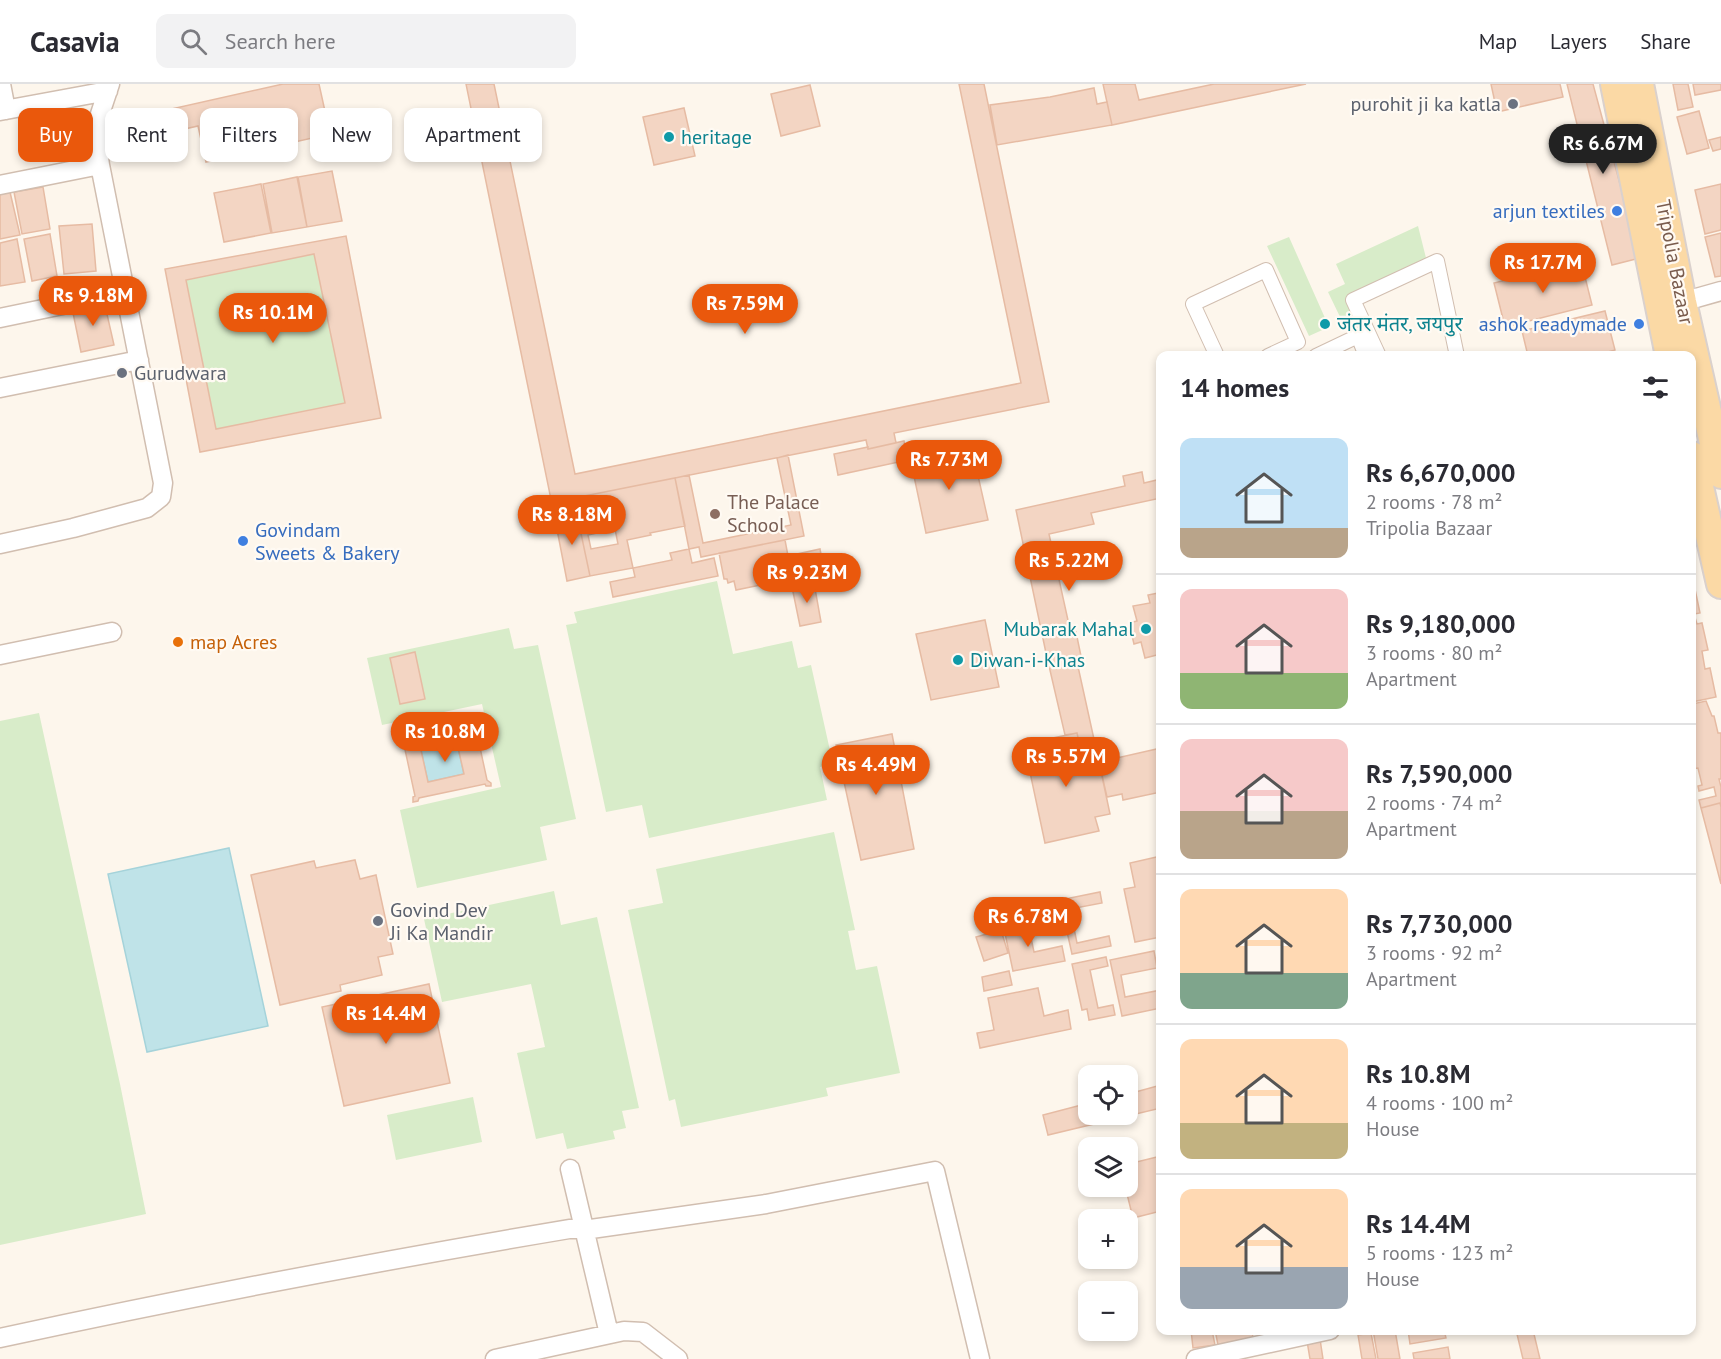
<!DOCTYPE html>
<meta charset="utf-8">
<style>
:root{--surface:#fff;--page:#f2f2f3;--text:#2b2b33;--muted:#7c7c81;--line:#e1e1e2;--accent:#ea580c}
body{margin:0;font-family:"PT Sans","Noto Sans Devanagari",sans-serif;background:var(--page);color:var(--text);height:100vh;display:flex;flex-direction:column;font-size:22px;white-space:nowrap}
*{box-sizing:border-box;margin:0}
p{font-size:20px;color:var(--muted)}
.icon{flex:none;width:33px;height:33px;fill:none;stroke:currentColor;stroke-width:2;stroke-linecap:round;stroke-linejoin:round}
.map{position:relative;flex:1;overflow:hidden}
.sheet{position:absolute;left:1156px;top:267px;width:540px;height:984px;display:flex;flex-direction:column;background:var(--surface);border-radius:12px;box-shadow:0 3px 9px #0003}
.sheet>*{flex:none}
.top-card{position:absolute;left:18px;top:24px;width:570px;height:54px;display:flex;gap:12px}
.fabs{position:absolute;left:1078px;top:981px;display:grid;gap:12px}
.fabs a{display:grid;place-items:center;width:60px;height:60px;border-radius:12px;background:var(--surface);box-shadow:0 3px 9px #0003;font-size:30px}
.price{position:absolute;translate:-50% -51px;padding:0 14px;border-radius:21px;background:var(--accent);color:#fff;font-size:20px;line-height:39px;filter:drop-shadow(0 2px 3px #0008)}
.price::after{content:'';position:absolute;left:50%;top:36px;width:18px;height:14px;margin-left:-9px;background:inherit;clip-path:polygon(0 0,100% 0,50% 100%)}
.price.selected{background:#222;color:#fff}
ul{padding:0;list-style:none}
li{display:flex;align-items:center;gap:18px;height:150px;padding:0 24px}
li+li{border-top:2px solid var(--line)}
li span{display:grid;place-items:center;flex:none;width:168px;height:120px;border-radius:12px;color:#555}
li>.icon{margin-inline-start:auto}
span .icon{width:72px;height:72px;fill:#fffc;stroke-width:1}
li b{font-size:26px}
h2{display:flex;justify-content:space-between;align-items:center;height:72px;padding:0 24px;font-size:26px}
.tag{padding:0 21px;border-radius:12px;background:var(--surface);box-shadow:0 3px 9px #0003;font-size:21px;line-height:54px}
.tag.selected{background:var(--accent);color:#fff}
header{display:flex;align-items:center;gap:36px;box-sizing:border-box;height:84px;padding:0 30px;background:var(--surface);border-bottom:2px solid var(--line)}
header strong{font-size:28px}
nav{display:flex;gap:33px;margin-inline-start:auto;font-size:21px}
.search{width:420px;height:54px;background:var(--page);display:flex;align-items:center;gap:15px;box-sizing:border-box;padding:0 21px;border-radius:12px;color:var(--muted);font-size:22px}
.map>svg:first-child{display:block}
.green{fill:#d8ecc9;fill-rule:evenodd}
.water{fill:#bfe3e8;stroke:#a5d3da;stroke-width:1.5}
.building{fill:#f3d5c3;stroke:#e6bba3;stroke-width:1.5;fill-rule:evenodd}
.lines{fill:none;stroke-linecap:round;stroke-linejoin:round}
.pedestrian-casing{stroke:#d1beb0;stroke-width:16}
.minor-casing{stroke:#d1beb0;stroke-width:21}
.primary-casing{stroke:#dad1cd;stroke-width:32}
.pedestrian{stroke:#fff;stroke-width:14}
.minor{stroke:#fff;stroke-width:18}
.primary{stroke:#fbd9a5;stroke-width:28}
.worship-dot{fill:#6b7280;stroke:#fffaf3;stroke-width:2}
.culture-dot{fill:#0f9aa8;stroke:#fffaf3;stroke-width:2}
.shop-dot{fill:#3f7fe0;stroke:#fffaf3;stroke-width:2}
.education-dot{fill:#8d6e63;stroke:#fffaf3;stroke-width:2}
.food-dot{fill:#e8710a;stroke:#fffaf3;stroke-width:2}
.labels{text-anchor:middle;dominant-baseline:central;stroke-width:4.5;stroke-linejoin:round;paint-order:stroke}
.worship-label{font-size:20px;fill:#5b616d;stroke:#fffaf3;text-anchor:start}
.culture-label{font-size:20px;fill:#0d838f;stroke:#fffaf3;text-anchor:start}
.shop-label{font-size:20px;fill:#366cbe;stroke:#fffaf3;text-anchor:end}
.street-label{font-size:20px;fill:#7a5c4d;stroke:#fffaf3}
.education-label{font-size:20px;fill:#785e54;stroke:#fffaf3;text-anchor:start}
.food-label{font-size:20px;fill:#c56008;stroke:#fffaf3;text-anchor:start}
</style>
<header>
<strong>Casavia</strong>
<div class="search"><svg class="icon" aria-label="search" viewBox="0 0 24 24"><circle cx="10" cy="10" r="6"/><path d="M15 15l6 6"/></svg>Search here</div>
<nav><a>Map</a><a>Layers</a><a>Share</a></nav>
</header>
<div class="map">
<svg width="1721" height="1275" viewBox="0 0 1721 1275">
<rect width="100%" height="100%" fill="#fdf6ec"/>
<!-- green -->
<path class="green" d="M1418 142 1426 174 1353 209 1362 228 1342 237 1328 208 1345 200 1336 180Z
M1289 153 1329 243 1309 252 1267 162Z
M314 170 345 319 216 345 186 196Z
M717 497 733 570 792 557 798 584 811 581 833 680 820 683 827 716 649 754 642 721 606 728 566 541 577 539 574 528Z
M509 544 514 565 538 561 576 735 540 743 547 776 417 804 400 726 501 703 482 620 382 641 367 574ZM415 568 425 615 400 620 390 574Z
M39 629 120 1000 146 1130 0 1161V637Z
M834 748 855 846 848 847 856 886 877 882 900 989 826 1004 828 1012 681 1043 675 1015 669 1017 628 826 663 819 656 785Z
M554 807 561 841 597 833 639 1024 622 1027 626 1044 613 1047 615 1055 567 1065 563 1049 536 1055 517 969 545 963 531 900 442 918 424 835Z
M473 1013 482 1058 396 1076 387 1031Z"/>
<!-- water -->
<path class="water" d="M457 659 464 690 428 698 421 666Z
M229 764 268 942 147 968 108 790Z"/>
<!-- building -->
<path class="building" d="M283 0H319L330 50 206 78 198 42 154 52 149 30Z
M466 0H494L575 390 1021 299 959 0H984L1049 318 894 349 896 359 868 365 866 356 569 415 572 427 554 430Z
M1103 0H1135L1139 16 1214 0H1306L1112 41Z
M1491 0H1560L1563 13 1497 28Z
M1567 0H1593L1640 174 1612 181Z
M1673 0H1688L1693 23 1678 26Z
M1693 0H1721V6L1695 11Z
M810 1 820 42 781 52 771 10Z
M1094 4 1097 20 1107 18 1112 41 997 61 990 21 1050 13Z
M684 24 695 72 654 81 643 33Z
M1699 27 1709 64 1687 70 1677 33Z
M1721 53V65L1713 67 1709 56Z
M332 87 342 137 307 143 298 93Z
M297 93 307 143 272 149 263 100Z
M261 100 271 149 224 158 214 109Z
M1721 100V146L1705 150 1695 106Z
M43 103 50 145 22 150 14 108Z
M10 108 20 151 0 155V110Z
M92 140 96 187 64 190 59 142Z
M1721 149V192L1715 193 1705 153Z
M50 150 57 192 32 197 24 155Z
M346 152 381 334 200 368 165 185ZM314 170 345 319 216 345 186 196Z
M17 155 25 198 0 202V159Z
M1581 177 1592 221 1505 243 1494 199Z
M104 217 114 261 81 268 72 224Z
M1605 227 1615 266 1594 272H1528L1522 247Z
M904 357 908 376 838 391 834 370 868 363V365Z
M972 365 988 436 926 449 911 378Z
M788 371 804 452 701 473 699 463 689 465 675 394 689 391 703 459 791 441 777 374Z
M1142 388 1144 399 1161 395V414L1091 429 1094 440 1049 450 1071 550 1076 548 1082 577 1077 578 1099 678 1084 681 1077 649 1065 651 1046 569 1016 426 1125 402 1123 392Z
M675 394 685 442 650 449 651 451 627 456 633 484 590 492 576 426 572 427 569 415ZM615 445 618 460 591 465 588 451Z
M576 426 590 492 567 497 554 430Z
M785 456 788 472 820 465 826 497 792 503 790 495 736 506 734 497 728 499 727 495H724L719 469ZM785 475 787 485 768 489 765 479Z
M689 465 692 479 714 474 718 492 613 513 610 498 635 493 633 484 672 476 670 469Z
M840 471 845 499 827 503 821 474Z
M1692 491 1700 529 1694 530 1697 540 1702 539 1708 566 1702 567 1705 585 1710 584 1716 613 1692 618Z
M814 499 821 538 800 542 792 503Z
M1158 509H1161V570L1145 574 1141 558 1134 560 1129 539 1137 537 1133 522 1150 519 1148 511Z
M985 536 999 603 931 616 916 550Z
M415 568 425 615 400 620 390 574Z
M1706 617 1712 632H1714L1718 649H1721V695H1719L1721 703V723L1720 719 1701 724 1699 716 1716 712 1714 703 1699 707 1698 702 1702 701 1698 684 1692 685V620Z
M474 639 479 642 476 645 487 696 491 699V702H486L485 700 419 714 418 717 413 718V713L415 712 404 661H401L400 656 404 655 406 657 472 643ZM457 659 464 690 428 698 421 666Z
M1077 649 1084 681 1099 678 1110 730 1095 733 1099 747 1045 759 1024 660Z
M892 650 914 765 861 776 836 661Z
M1161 664V708L1123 716 1122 710 1107 713 1099 678Z
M1720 719 1721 723V800L1701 724Z
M1161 772V853L1135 858 1124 805 1135 803 1130 779Z
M355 776 360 795 376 791 393 870 378 873 382 891 340 901 341 907 280 921 251 791 314 777 316 784Z
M1100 808 1102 819 1070 825 1077 859 1109 852 1111 862 1072 870 1060 816Z
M1027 835 1034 868 1062 862 1065 877 1013 887 1003 840Z
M1001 846 1008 869 984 877 976 853Z
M1154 867 1157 884 1121 891 1125 913 1161 906V924L1122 932 1110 876Z
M1106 873 1108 882 1090 886 1098 924 1113 921 1115 931 1089 936 1087 925 1082 926 1072 880Z
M1009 887 1012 901 984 907 982 893Z
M429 900 450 999 344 1022 322 923Z
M1038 904 1044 932 1068 926 1071 945 980 964 977 949 994 946 988 914Z
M1161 1001V1024L1048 1051 1043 1031 1089 1019V1030H1128V1010Z
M1161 1072V1127L1133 1134 1125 1102H1128V1080Z
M1191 1246H1212L1215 1261 1193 1264Z
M1215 1246H1252L1253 1255 1218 1261Z
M1373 1246H1395L1400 1275H1378Z
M1408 1246H1444L1446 1254 1410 1260Z
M1516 1246H1533L1540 1275H1523Z
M1371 1249 1376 1275H1362L1358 1251Z
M1320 1255 1323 1275H1310L1307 1257Z
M1448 1263 1450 1275H1414L1413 1269Z"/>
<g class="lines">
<!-- pedestrian casing -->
<g class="pedestrian-casing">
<path id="pedestrian" d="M1217 272 1193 220 1266 186 1298 258 1268 272
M1316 272 1358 252 1366 272
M1379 272 1353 216 1437 177 1457 272"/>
</g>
<!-- minor casing -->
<g class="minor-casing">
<path id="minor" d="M1 0 6 26
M0 27 108 7
M0 101 100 81
M1682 218 1721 207
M0 234 125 208
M0 304 139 276
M0 460 73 444 147 424 161 413 163 399 100 81 96 53 100 30 110 0
M0 571 112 548
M570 1085 609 1250
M0 1254C189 1213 379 1177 569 1145H591L766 1120 935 1087 980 1275
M495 1275 624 1247 643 1248 678 1275
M1196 1275 1330 1246"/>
</g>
<!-- primary casing -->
<g class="primary-casing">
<path id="primary" d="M1615 0 1670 272
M1639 0 1682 218 1721 390
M1692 372 1721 500"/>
</g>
<!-- pedestrian -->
<use href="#pedestrian" class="pedestrian"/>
<!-- minor -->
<use href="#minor" class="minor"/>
<!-- primary -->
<use href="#primary" class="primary"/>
</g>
<!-- markers -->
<g class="worship-dot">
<circle cx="1513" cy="20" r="6"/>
<circle cx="122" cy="289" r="6"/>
<circle cx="378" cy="837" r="6"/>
</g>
<g class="culture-dot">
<circle cx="669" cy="53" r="6"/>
<circle cx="1325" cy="240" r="6"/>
<circle cx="1146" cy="545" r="6"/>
<circle cx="958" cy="576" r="6"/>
</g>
<g class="shop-dot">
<circle cx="1617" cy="127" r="6"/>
<circle cx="1639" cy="240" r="6"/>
<circle cx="243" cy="457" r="6"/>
</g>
<circle class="education-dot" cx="715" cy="430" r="6"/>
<circle class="food-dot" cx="178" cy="558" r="6"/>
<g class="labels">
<!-- worship labels -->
<g class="worship-label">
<text x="1501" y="20" text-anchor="end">purohit ji ka katla</text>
<text x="134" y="289">Gurudwara</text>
<text x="390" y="826">Govind Dev<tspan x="390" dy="23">Ji Ka Mandir</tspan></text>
</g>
<!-- culture labels -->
<g class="culture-label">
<text x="681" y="53">heritage</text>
<text x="1337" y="240">जंतर मंतर, जयपुर</text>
<text x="1134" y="545" text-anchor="end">Mubarak Mahal</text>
<text x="970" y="576">Diwan-i-Khas</text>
</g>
<!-- shop labels -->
<g class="shop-label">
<text x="1605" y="127">arjun textiles</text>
<text x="1627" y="240">ashok readymade</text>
<text x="255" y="446" text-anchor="start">Govindam<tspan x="255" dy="23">Sweets &amp; Bakery</tspan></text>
</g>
<!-- street labels -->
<g class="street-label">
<text transform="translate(1675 178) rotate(79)">Tripolia Bazaar</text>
</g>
<!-- education labels -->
<g class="education-label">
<text x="727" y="418">The Palace<tspan x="727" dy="23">School</tspan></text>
</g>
<!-- food labels -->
<g class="food-label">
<text x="190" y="558">map Acres</text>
</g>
</g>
</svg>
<div class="fabs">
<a><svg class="icon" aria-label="locate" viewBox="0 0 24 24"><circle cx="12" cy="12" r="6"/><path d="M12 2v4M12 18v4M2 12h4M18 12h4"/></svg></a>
<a><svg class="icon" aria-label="layers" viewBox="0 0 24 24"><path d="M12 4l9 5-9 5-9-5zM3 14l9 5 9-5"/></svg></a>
<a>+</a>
<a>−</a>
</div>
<b class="price selected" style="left:1603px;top:91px">Rs 6.67M</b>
<b class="price" style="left:1543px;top:210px">Rs 17.7M</b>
<b class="price" style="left:93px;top:243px">Rs 9.18M</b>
<b class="price" style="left:745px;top:251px">Rs 7.59M</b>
<b class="price" style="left:273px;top:260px">Rs 10.1M</b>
<b class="price" style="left:949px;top:407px">Rs 7.73M</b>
<b class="price" style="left:572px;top:462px">Rs 8.18M</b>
<b class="price" style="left:1069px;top:508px">Rs 5.22M</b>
<b class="price" style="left:807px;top:520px">Rs 9.23M</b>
<b class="price" style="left:445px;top:679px">Rs 10.8M</b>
<b class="price" style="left:1066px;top:704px">Rs 5.57M</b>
<b class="price" style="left:876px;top:712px">Rs 4.49M</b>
<b class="price" style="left:1028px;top:864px">Rs 6.78M</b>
<b class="price" style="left:386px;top:961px">Rs 14.4M</b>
<div class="top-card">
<a class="tag selected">Buy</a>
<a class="tag">Rent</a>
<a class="tag">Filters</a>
<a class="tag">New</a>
<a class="tag">Apartment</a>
</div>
<section class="sheet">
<h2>14 homes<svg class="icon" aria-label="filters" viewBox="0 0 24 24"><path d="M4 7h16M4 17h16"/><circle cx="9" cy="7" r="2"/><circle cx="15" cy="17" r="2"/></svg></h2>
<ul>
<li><span style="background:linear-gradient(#bfe0f5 75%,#b9a48a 0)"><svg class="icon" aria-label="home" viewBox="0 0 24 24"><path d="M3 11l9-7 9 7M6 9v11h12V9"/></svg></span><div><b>Rs 6,670,000</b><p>2 rooms · 78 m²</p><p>Tripolia Bazaar</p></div></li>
<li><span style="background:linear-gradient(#f6c9c9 70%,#8fb573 0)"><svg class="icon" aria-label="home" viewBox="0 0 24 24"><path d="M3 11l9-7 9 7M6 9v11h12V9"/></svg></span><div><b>Rs 9,180,000</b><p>3 rooms · 80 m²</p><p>Apartment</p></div></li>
<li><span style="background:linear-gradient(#f6c9c9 60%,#b9a48a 0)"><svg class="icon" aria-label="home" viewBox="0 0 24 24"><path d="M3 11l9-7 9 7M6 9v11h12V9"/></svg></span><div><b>Rs 7,590,000</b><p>2 rooms · 74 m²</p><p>Apartment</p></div></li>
<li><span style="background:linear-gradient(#ffd9b3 70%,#7fa58c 0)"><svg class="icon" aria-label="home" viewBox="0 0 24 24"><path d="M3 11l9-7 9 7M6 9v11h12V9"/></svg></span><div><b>Rs 7,730,000</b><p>3 rooms · 92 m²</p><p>Apartment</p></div></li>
<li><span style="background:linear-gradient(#ffd9b3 70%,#c2b280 0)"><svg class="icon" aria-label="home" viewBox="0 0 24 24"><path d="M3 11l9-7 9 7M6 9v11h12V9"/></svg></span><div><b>Rs 10.8M</b><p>4 rooms · 100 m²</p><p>House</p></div></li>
<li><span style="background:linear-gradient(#ffd9b3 65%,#9aa5b1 0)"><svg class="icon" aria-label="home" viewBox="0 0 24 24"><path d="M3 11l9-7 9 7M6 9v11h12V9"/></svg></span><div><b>Rs 14.4M</b><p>5 rooms · 123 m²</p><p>House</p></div></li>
</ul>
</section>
</div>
